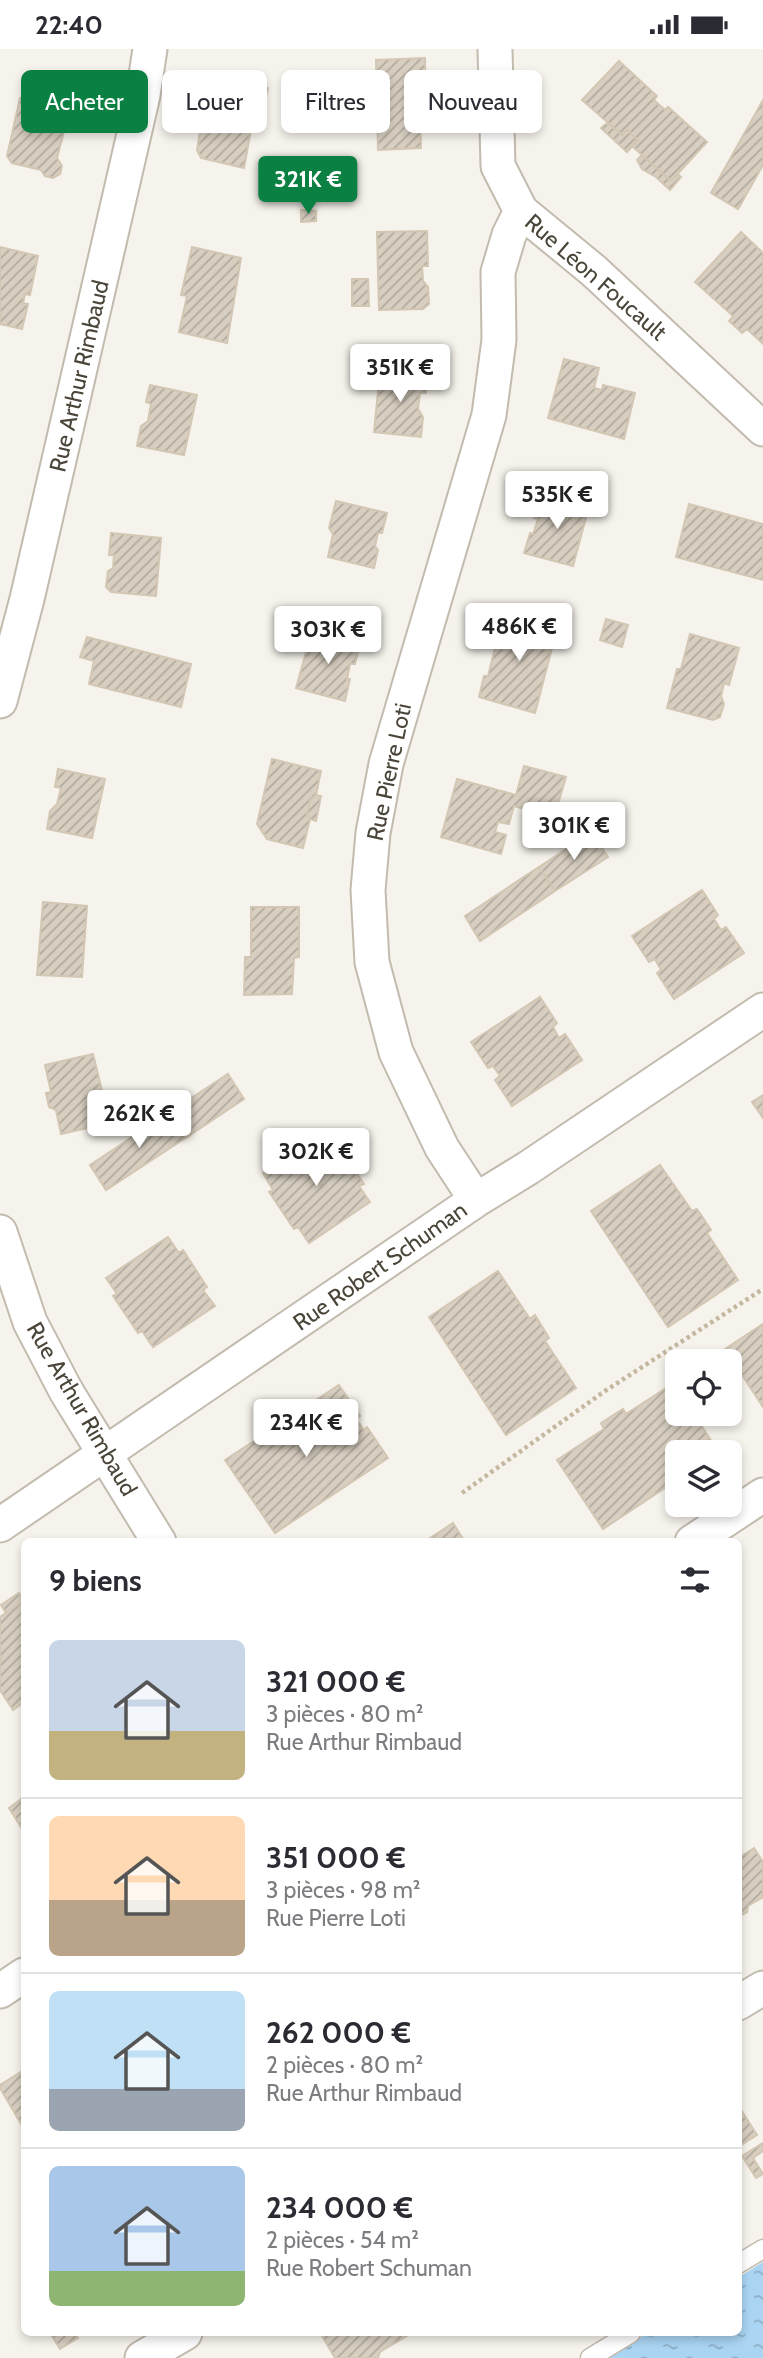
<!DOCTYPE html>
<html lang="fr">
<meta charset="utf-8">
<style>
:root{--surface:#fff;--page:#f2f2f3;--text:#2b2b33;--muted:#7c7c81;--line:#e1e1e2;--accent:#0b8043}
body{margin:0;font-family:Cabin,sans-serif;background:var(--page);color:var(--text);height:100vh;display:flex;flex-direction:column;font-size:26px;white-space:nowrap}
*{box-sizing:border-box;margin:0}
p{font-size:23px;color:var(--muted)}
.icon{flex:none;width:38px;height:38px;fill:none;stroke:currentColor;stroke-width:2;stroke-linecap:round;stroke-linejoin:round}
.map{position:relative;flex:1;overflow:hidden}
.side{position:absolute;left:21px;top:1489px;width:721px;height:798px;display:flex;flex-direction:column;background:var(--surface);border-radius:10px;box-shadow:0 4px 10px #0003}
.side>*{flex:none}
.guide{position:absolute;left:21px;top:21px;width:721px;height:63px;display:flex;gap:14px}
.controls{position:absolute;left:665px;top:1300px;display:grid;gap:14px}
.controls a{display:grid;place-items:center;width:77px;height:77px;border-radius:10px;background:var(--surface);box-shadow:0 4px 10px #0003;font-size:35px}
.price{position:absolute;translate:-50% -60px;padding:0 16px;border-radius:7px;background:#fff;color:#222;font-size:23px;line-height:46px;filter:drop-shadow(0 2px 4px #0008)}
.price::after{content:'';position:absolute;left:50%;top:42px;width:21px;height:16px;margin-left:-10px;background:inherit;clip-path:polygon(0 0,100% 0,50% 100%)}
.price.on{background:var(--accent);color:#fff}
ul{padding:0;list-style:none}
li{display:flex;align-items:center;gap:21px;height:175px;padding:0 28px}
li+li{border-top:2px solid var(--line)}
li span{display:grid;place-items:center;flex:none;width:196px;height:140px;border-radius:10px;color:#555}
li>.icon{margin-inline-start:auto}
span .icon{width:84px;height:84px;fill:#fffc;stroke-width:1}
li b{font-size:30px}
h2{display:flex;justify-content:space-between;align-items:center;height:84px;padding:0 28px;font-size:30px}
.pill{padding:0 24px;border-radius:10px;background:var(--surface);box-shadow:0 4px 10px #0003;font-size:24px;line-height:63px}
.pill.on{background:var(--accent);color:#fff}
.status{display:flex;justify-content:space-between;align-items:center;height:49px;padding:0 35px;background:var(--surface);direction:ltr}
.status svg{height:19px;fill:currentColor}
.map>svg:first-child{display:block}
.water{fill:url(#water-ripples)}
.building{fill:url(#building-hatch);stroke:#d3c7b4;stroke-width:2}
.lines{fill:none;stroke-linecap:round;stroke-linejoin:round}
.lane-casing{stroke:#c2bbae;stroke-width:21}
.street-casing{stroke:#c2bbae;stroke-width:37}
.path{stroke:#c4b79f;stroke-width:4.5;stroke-dasharray:3.5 3.5;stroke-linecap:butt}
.lane{stroke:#fff;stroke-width:18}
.street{stroke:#fff;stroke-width:33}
.labels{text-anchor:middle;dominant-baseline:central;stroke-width:5;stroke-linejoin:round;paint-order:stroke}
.street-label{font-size:23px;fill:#4b4439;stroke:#fff}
</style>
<div class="status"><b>22:40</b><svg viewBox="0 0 49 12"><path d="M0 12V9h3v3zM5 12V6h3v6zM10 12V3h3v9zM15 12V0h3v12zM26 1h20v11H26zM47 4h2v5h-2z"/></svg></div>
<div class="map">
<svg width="763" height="2309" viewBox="0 0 763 2309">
<defs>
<pattern id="water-ripples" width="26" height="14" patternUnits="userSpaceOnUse" patternTransform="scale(1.75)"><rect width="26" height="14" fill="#a9d4f2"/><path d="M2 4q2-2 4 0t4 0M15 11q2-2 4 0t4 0" fill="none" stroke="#8caec5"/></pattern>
<pattern id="building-hatch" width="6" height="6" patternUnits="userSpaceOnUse" patternTransform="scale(1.75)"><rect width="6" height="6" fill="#d8cfc1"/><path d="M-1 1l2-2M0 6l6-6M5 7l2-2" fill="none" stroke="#b1aa9e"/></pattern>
</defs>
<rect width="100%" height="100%" fill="#f6f3ec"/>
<!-- water -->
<path class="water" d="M763 2213V2309H609L647 2284H738L739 2228Z"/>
<!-- building -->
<path class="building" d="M425 9 426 65H420L421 99 378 101 376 11Z
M619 12 657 47 654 51 665 61 668 58 707 93 671 132 632 97 638 91 627 81 622 86 582 51Z
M219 29 268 39 258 82 251 81 244 119 201 109 197 101 200 82 208 84Z
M28 46 71 56 57 109 62 117 60 125 53 129 45 127 41 121 12 114 7 107 20 49Z
M763 51V116L738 160 711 144Z
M607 74 622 86 627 81 638 91 627 103 601 79Z
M642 106 671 132 678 125 681 128 670 141 656 128 642 120 637 111Z
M301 161 316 162V172L301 173Z
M427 182 428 217H422L423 232 428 238 429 255 423 260 379 261 377 183Z
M741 183 763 204V295L747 280 742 284 729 272 733 267 695 233Z
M0 198 38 207 30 246 25 245 23 254 28 255 22 280 0 275Z
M192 198 241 209 227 294 179 283 187 247 181 246Z
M352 230H368L369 257H352Z
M564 310 599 319 594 339 602 341 603 336 635 344 624 390 548 369Z
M380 322 427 326 426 344H420L418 360 423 368 421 388 374 383Z
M150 336 197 346 184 406 137 397 141 377 148 372 151 355 146 353Z
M540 447 588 461 573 517 524 504 530 484 533 485 538 470 534 469Z
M336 452 387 464 382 484H378L375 497 378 501 374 519 328 508 333 485 329 479Z
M689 455 763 475V531L676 508Z
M111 484 161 489 156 547 111 543 106 538 108 522 113 519 114 506H109Z
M501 565 557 580 535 664 479 648 484 627H488L498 587H495Z
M606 570 628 576 622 598 600 591Z
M312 582 360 595 355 615H350L347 630H350L345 652 296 639Z
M690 585 739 599 729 636 724 634 721 647 724 655 720 668 713 671 667 659 677 620H681Z
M87 588 191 615 181 658 89 635 94 612 80 608Z
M272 710 321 722 316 746 310 751 307 765 310 770 303 799 267 790 257 775Z
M524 717 566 728 554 769 514 757 509 775 498 773 495 783 506 786 501 805 441 788 457 730 516 746Z
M58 720 105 730 92 789 47 780 50 762 57 755 61 739 55 738Z
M316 746 321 747 316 772 310 770 307 765 310 751Z
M592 783 608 808 555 842 539 818Z
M539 818 555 842 480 892 465 867Z
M702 841 718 866 714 870 721 881 726 878 744 904 674 950 657 924 661 921 655 910 649 913 632 887Z
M43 853 87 857 82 928 37 926Z
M251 858H299V908L294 909 292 945 244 946 245 908H251Z
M540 948 557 974 553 978 559 989 565 985 582 1011 512 1057 495 1031 500 1027 493 1017 488 1019 471 993Z
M93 1005 110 1074 61 1085 56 1061 49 1058 46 1044 51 1043 45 1016Z
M228 1025 244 1050 187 1088 173 1061Z
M763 1046V1069L752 1053Z
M173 1061 187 1088 106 1141 90 1116Z
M325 1085 335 1100 339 1097 364 1135 359 1137 370 1153 309 1194 298 1178 294 1180 269 1143 273 1141 263 1124Z
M660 1116 692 1162 697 1160 711 1181 707 1184 738 1231 668 1278 591 1162Z
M168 1188 179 1204 183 1201 207 1238 203 1241 215 1257 153 1298 142 1282 138 1284 113 1247 117 1245 106 1229Z
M498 1222 530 1270 535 1266 549 1289 545 1292 576 1339 506 1386 429 1268Z
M763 1275V1358L725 1300Z
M674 1334 677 1339V1365H694L719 1404H677V1431L603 1480 557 1411 604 1380 601 1374 623 1360 626 1365Z
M339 1336 360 1367 356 1370 364 1381 367 1378 388 1409 275 1484 225 1411Z
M453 1474 465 1493H424Z
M19 1544 24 1552 6 1564 1 1556Z
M24 1552V1653L13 1661 0 1641V1568Z
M24 1748V1783L9 1759Z
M754 1799 763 1813V1848L748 1857 747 1863 738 1868V1809Z
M24 2021V2080L0 2039V2036Z
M738 2056 757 2086 738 2098Z
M763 2094V2102L753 2109 763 2125 756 2129 742 2107Z
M50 2284H82L76 2286 78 2289 60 2300Z
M328 2284H409L410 2285 380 2303 378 2309H335L322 2287Z"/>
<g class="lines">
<!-- lane casing -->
<g class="lane-casing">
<path id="lane" d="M738 2215 763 2200
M590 2309 631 2284"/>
</g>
<!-- street casing -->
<g class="street-casing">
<path id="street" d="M495 0 498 117 521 162 594 222 763 380
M0 652 27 550 143 46 150 0
M476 1151 442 1099 396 1003 372 913 368 841 373 784 386 715 489 366 499 291 498 223 509 186 521 162
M0 1183 30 1273 66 1342 159 1493
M0 1476 476 1151 528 1119 763 961
M692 1493 763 1446
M0 1942 24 1926
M738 1954 763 1939
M142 2309 185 2284"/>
</g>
<!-- path -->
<path class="path" d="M462 1444 605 1342 763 1240"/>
<!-- lane -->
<use href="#lane" class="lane"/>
<!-- street -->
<use href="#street" class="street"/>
</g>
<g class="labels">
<!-- street labels -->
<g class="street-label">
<text transform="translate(596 228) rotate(41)">Rue Léon Foucault</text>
<text transform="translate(79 327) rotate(-77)">Rue Arthur Rimbaud</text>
<text transform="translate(389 723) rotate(-78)">Rue Pierre Loti</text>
<text transform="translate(380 1217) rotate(-35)">Rue Robert Schuman</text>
<text transform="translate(82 1360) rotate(60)">Rue Arthur Rimbaud</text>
</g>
</g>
</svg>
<div class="controls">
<a><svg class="icon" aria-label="locate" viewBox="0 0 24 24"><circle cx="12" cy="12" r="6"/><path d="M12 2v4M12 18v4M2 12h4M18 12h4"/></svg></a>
<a><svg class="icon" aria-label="layers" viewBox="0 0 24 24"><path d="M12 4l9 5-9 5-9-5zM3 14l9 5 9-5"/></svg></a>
</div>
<b class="price on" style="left:308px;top:167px">321K €</b>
<b class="price" style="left:400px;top:355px">351K €</b>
<b class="price" style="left:557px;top:482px">535K €</b>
<b class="price" style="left:519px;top:614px">486K €</b>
<b class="price" style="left:328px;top:617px">303K €</b>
<b class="price" style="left:574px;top:813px">301K €</b>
<b class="price" style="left:139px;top:1101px">262K €</b>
<b class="price" style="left:316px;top:1139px">302K €</b>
<b class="price" style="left:306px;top:1410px">234K €</b>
<div class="guide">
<a class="pill on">Acheter</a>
<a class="pill">Louer</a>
<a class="pill">Filtres</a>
<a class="pill">Nouveau</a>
</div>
<section class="side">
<h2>9 biens<svg class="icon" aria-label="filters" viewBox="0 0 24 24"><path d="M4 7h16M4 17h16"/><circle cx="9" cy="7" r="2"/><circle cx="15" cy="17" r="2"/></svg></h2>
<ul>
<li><span style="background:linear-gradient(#c9d6e8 65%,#c2b280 0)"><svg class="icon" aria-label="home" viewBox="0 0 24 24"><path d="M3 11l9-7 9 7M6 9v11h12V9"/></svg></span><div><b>321 000 €</b><p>3 pièces · 80 m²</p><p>Rue Arthur Rimbaud</p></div></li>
<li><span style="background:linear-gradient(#ffd9b3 60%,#b9a48a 0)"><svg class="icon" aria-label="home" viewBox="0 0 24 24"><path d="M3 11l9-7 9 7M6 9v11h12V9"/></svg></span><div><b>351 000 €</b><p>3 pièces · 98 m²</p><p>Rue Pierre Loti</p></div></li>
<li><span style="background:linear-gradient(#bfe0f5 70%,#9aa5b1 0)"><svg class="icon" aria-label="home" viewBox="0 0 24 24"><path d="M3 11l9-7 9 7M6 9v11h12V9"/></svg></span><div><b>262 000 €</b><p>2 pièces · 80 m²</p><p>Rue Arthur Rimbaud</p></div></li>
<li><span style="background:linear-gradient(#a9c7e8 75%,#8fb573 0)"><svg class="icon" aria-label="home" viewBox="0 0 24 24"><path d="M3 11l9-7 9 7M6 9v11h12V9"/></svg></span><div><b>234 000 €</b><p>2 pièces · 54 m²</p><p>Rue Robert Schuman</p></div></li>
</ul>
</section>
</div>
